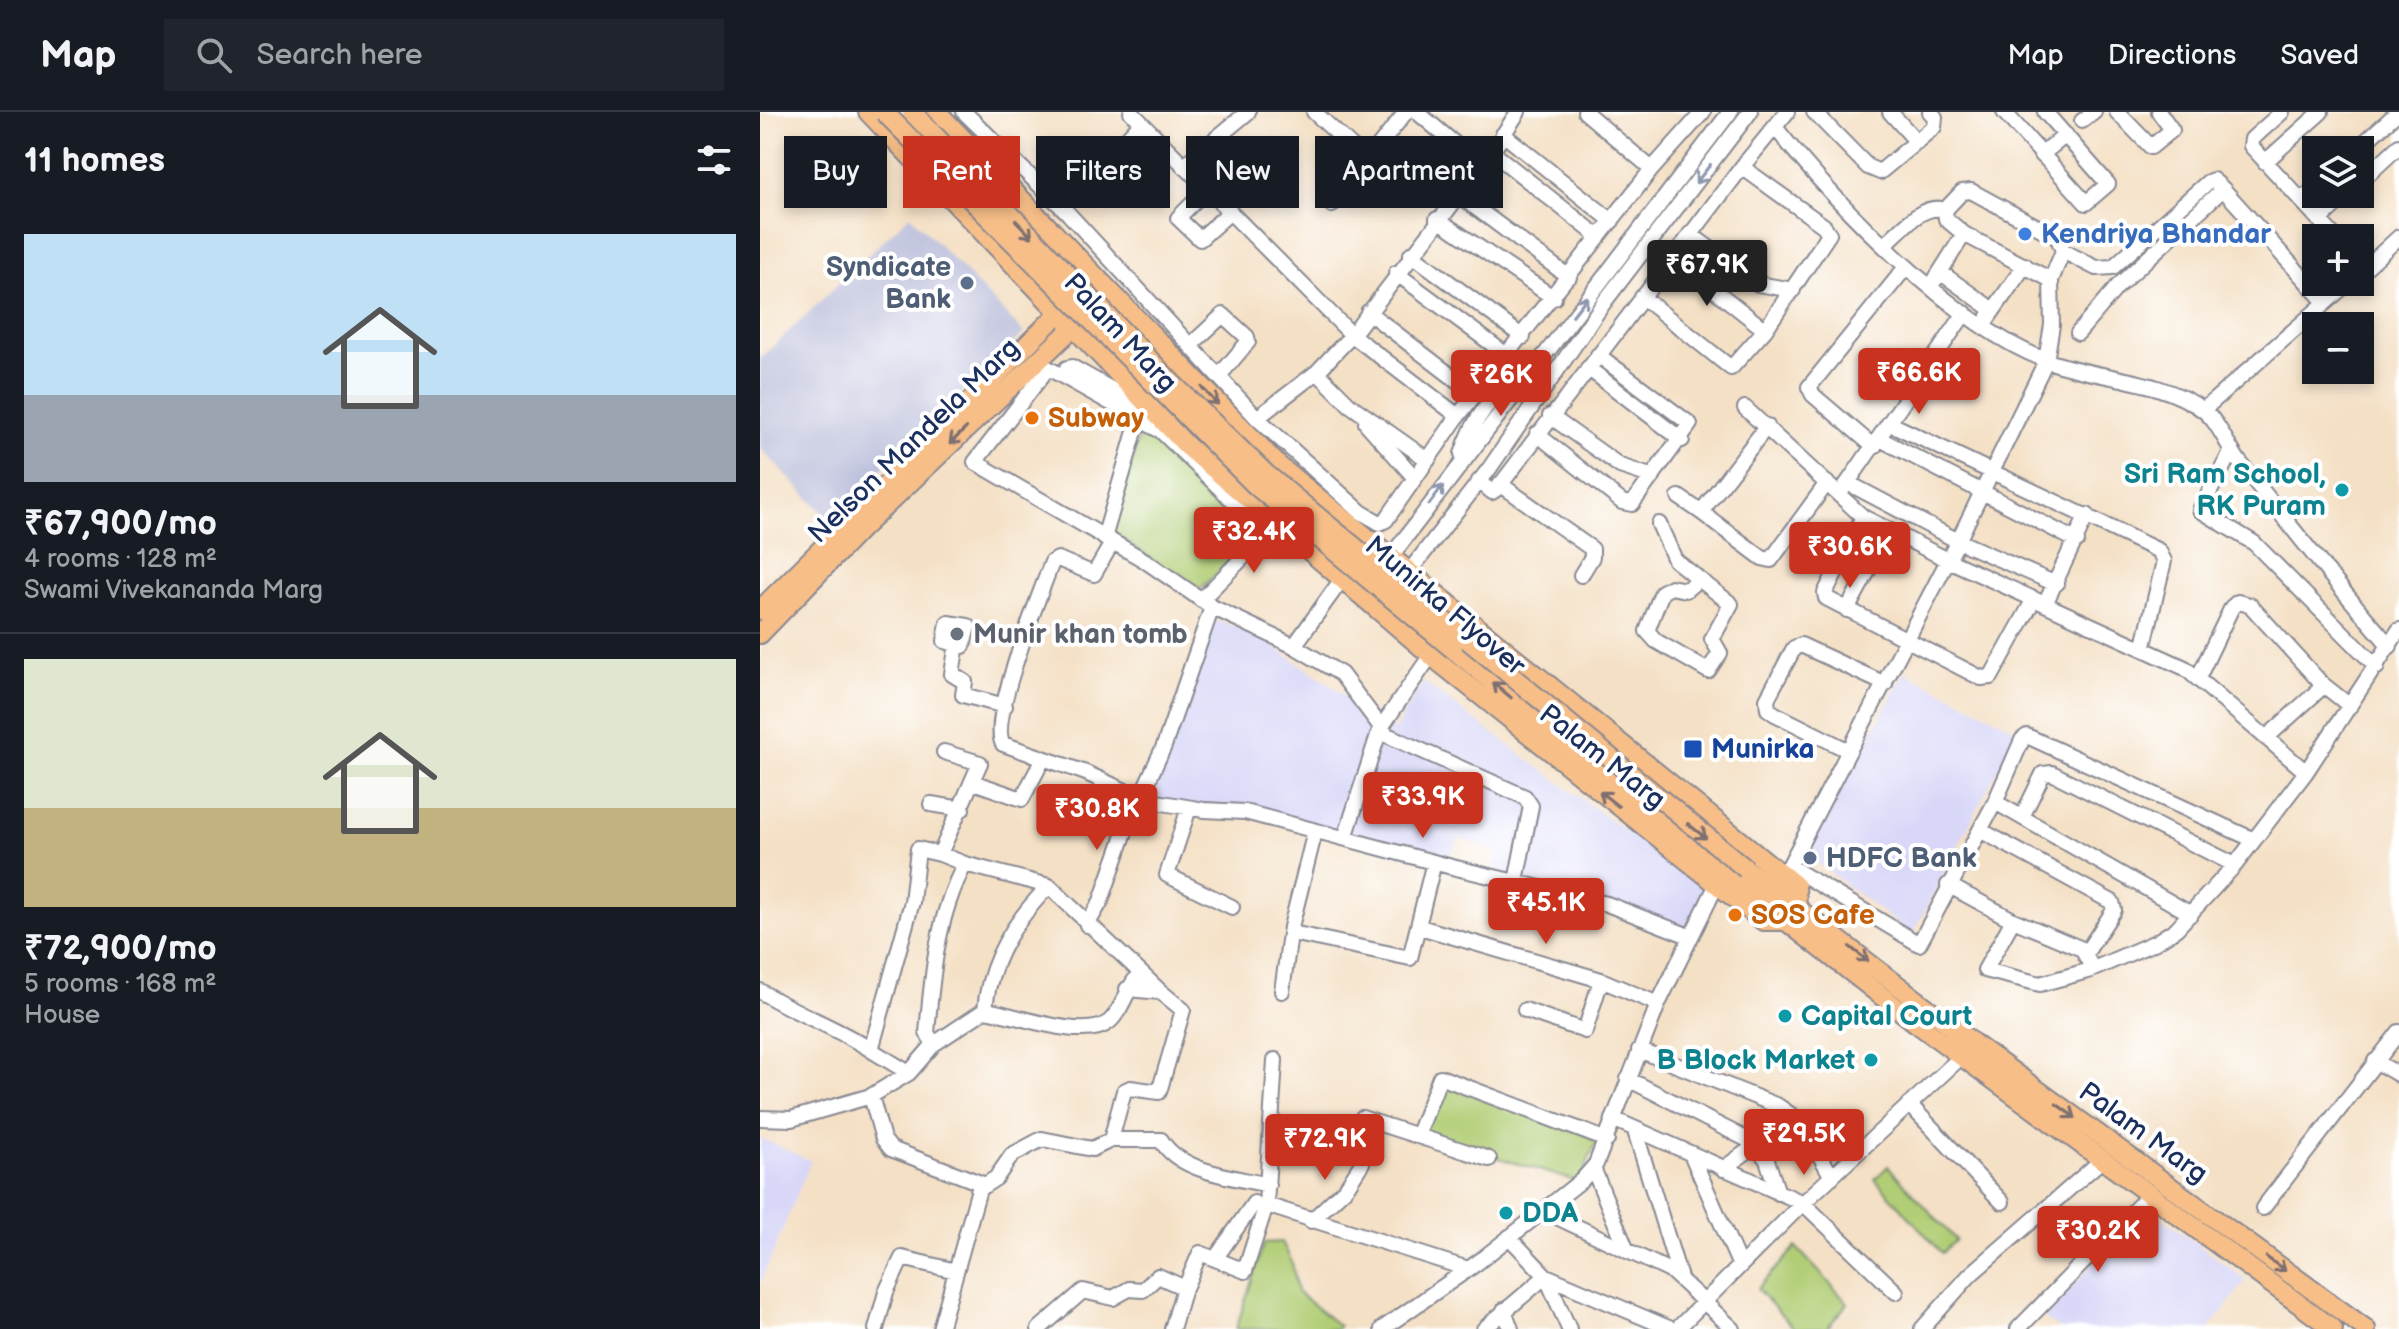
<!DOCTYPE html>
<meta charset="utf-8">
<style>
:root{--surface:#171b24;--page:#20242c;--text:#f1f3f6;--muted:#9ea1a6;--line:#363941;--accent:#c8321e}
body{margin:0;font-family:"Balsamiq Sans",sans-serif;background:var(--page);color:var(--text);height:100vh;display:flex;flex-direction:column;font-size:30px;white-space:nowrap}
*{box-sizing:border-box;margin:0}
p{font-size:26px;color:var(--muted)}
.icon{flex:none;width:44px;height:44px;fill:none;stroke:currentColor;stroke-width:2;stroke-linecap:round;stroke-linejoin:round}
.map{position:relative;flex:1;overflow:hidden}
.sheet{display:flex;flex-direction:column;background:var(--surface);width:760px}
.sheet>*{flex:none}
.hud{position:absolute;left:24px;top:24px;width:760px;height:72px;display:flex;gap:16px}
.tools{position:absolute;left:1542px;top:24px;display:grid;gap:16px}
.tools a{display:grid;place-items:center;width:72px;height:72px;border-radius:0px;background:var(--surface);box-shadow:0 4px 12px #0003;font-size:40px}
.price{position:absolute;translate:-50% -68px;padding:0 18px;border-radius:8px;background:var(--accent);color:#fff;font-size:26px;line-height:52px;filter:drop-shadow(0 2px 4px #0008)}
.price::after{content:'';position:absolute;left:50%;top:48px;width:24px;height:18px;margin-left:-12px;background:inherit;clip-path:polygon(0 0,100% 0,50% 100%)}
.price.active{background:#222;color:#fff}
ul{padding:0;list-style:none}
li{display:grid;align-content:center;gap:16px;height:424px;padding:0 24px}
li+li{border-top:2px solid var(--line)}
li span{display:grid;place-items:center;height:248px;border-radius:0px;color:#555}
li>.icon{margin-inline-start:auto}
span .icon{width:144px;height:144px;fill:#fffc;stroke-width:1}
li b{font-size:34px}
h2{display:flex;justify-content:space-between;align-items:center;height:96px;padding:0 24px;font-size:34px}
.chip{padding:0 28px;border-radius:0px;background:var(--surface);box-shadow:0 4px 12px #0003;font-size:28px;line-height:72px}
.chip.active{background:var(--accent);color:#fff}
header{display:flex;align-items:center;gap:48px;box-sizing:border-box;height:112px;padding:0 40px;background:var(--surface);border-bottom:2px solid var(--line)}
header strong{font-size:38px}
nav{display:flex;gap:44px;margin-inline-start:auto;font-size:28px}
.search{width:560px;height:72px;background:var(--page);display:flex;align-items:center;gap:20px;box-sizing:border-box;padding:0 28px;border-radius:0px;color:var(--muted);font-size:30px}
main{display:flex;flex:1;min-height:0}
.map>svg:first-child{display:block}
.built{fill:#d8d7f8}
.industrial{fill:#bfc2dd}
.green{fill:#b1cd74;stroke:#667e69;stroke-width:2}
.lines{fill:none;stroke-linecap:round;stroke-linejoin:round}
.minor-casing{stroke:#888892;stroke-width:18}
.major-casing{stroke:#888892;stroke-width:22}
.minor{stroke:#fff;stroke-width:14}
.major{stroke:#f7be88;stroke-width:18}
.major-bridge-casing{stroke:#888892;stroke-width:22;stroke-linecap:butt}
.major-bridge{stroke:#f7be88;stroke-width:18}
.oneway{stroke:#8d97ae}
.oneway2{stroke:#7e6f71}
.shop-dot{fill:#3f7fe0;stroke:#fff;stroke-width:3}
.service-dot{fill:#5c6f8a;stroke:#fff;stroke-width:3}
.food-dot{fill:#e8710a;stroke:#fff;stroke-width:3}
.culture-dot{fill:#0f9aa8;stroke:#fff;stroke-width:3}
.worship-dot{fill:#6b7280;stroke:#fff;stroke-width:3}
.transit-dot{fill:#1a4fb4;stroke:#fff;stroke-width:3}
.labels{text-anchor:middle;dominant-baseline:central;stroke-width:8;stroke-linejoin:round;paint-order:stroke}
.shop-label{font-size:28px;font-weight:bold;fill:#366cbe;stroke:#fff;text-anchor:start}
.service-label{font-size:28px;font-weight:bold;fill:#4e5e75;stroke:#fff;text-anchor:end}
.street-label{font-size:28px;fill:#1b2f5e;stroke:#fff}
.food-label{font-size:28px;font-weight:bold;fill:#c56008;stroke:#fff;text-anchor:start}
.culture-label{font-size:28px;font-weight:bold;fill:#0d838f;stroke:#fff;text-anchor:end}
.worship-label{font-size:28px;font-weight:bold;fill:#5b616d;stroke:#fff;text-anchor:start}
.transit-label{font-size:28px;font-weight:bold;fill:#164399;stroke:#fff;text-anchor:start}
</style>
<header>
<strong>Map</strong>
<div class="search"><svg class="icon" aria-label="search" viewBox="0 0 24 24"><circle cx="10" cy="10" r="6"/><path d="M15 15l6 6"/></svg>Search here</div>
<nav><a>Map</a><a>Directions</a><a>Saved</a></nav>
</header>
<main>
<section class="sheet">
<h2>11 homes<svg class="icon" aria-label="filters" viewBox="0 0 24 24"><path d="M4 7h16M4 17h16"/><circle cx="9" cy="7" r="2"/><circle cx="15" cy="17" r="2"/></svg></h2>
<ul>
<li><span style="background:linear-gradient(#bfe0f5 65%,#9aa5b1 0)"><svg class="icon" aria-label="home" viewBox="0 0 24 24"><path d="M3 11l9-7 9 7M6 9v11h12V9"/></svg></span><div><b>₹67,900/mo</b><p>4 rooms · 128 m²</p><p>Swami Vivekananda Marg</p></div></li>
<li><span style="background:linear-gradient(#dfe7d0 60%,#c2b280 0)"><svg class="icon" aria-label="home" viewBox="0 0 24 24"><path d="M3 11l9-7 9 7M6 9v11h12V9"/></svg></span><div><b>₹72,900/mo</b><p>5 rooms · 168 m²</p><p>House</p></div></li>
</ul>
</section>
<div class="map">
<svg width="1639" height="1217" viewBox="0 0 1639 1217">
<rect width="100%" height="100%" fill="#fff"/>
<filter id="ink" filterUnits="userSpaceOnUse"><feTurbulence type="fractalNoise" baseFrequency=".0125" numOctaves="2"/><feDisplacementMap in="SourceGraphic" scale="16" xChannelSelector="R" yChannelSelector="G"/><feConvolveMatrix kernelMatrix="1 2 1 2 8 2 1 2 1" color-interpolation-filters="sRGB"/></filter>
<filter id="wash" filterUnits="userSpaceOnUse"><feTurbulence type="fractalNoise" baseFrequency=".006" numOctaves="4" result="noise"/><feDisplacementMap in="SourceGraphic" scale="32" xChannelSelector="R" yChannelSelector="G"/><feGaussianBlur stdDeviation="1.8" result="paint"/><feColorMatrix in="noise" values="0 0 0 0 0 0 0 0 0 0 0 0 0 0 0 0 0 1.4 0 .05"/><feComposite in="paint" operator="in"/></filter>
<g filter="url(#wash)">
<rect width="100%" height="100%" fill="#f4e0c5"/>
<!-- built -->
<path class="built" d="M454 508 491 519 635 617 663 570 945 778 922 824 867 798 734 767 736 740 699 726 685 755 500 706 392 687Z
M1145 560 1258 618 1152 823 1046 742Z
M0 1026 51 1049 0 1172Z
M1385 1094 1486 1168 1449 1217H1300L1284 1206Z"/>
<!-- industrial -->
<path class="industrial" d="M150 103 264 221 69 407 0 336V247Z"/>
<!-- green -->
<path class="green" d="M381 318 397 325 497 423 438 479 353 420Z
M680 965 838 1026 819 1070 658 1022Z
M1128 1054 1196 1128 1182 1141 1115 1067Z
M522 1130 532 1150 537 1180 579 1214 577 1217H476L504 1131Z
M1036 1135 1088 1191 1066 1217H1035L997 1177Z"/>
</g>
<g filter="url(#ink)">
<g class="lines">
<!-- minor casing -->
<g class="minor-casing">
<path id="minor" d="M204 0 306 99 497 306 601 400 620 411 626 408 698 304 892 57 943 0
M371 0 592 223 698 304
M554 0 607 49
M657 0 720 53
M825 0 892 57
M1054 0 1108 55 1120 60 1174 15 1175 5 1170 0
M1130 0 1157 30
M1244 0 1326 91 1348 72 1285 0
M1357 0 1391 35 1412 18 1399 0
M1522 0 1492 27 1491 34 1576 126
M1322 9 1334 0
M381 11 356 38 373 60 381 61 407 37
M1015 15C1078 94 1192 213 1288 249 1336 267 1400 266 1443 298 1459 310 1468 336 1481 352 1530 413 1578 475 1630 534
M743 22 852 109
M1596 38 1638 0
M732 40 839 125
M1281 43 1306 23
M1505 50 1561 0
M423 54 488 0
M1600 70 1639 34
M446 78 418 106 440 127 469 101
M696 81 809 165
M1542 88 1556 75
M572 93 646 0
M677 107 794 186
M1559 108 1587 82
M930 122 998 172 1033 178
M1124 133C1141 119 1162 90 1185 98
M1303 139 1336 156 1353 155 1448 70 1453 68 1463 77
M651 142 763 225
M913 145 1005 218
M1180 160 1233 198
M636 161 748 244
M1600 161 1639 125
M1175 168 1204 122
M882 185 971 256 1005 218 1069 122 1064 114 982 55
M608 200 716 283
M1223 213 1265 153
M1318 221 1358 174 1463 77 1565 190
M432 232 463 203 487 225 488 230 459 264
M828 256 922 328
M557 260 590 293 668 348
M306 265 307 256 312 255 367 286 507 422
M985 296 1103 405 1188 448 1425 556 1546 660
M1443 298 1589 170
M790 304 860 354 893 365
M497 306 557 260 592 223 732 40 758 0
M606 311 655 366
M1131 312 1399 439 1404 449 1383 537
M1007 314 941 400 1002 446 1011 448 1067 371
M397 317 288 256 215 350 384 448 452 495 534 534 581 562 627 623 765 685 771 694 756 769
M777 322 862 390 872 392 930 312 838 243
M1120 327 1317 429
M1114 335 1053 283 1049 275 1146 155
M1471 340 1440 398 1494 431 1617 555
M702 342C713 307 731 283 762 263
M719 369 732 380 738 376 982 55 1027 0
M1088 371 1198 429 1296 472
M740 372 832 437V445L821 463
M1084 376 1205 201
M919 385 941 400
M1103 405 1065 481 1066 486 1221 566 1231 565 1274 487
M899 412 915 448 939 467
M344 426 378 309
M352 431 334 462 298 447 292 450C281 480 228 609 243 632L326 661 385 688 444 698 485 700 692 755 847 792 929 824
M626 451 970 0
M645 465 729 357 845 189 990 0
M939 467 971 492 952 527 960 541 948 559 896 529 887 519 902 480 911 475 926 478Z
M441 488 511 417
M1285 492 1327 403
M1087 498 1129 420
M188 511 208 514 203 534 185 529Z
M197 532 192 562 205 570 203 583 245 594
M534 534 582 467
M1438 566 1472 495 1478 490 1490 493 1561 571 1559 578 1506 626
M1561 571 1590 594
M1089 639 1015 602 1008 597 1007 587 1034 536 1041 533 1125 572
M213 670 262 687 283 647
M1235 690 1431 802
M171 692 202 697
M429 696 407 763 472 795
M1262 705 1283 662 1292 661 1475 753
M1220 718 1352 790 1354 798 1326 841
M585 726 620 617 671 543
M180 742 205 752 289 774 401 880
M1029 754 1159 832 1235 690 1262 628 1267 624 1494 728
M1024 764 1198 429 1286 249 1292 213 1291 168 1204 122 1186 107 1185 98 1202 80 1211 79 1298 126 1303 139 1291 168
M1188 773 1253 808 1322 837 1329 850
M1253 808 1225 858 1280 872 1331 858 1396 830 1416 817 1475 753 1546 660 1639 518
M327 813 341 789 366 717 404 634 452 495
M660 815 841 868 898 892
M532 821 650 846 674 750
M0 879C36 902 76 915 111 938L152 790 158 737 180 742 220 651 184 640
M522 879 531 815 555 719
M225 898C229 848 255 808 289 774
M765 898 825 919 841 868
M174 932 167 921C172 863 177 804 205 752
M111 938 149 961
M879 938 1018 994 1041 1010 1072 1065
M1615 949 1639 963
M868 967 994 1031 1007 1048 1018 1081
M111 984 123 1027 131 1037 223 1072
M1151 994 1242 1090
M0 1006 31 1007 111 984 149 961 174 932 225 898C254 902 324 930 349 910 362 899 367 876 379 862
M602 1006 729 1047
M853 1007 1043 1091 1136 1180
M875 1019 920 1166
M658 1022 680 965 847 1028
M351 1028 364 979 370 976 399 980 423 898 401 880 367 877
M932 1044 980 1154
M833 1056 867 1139
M963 1057 996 1033
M506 1093 708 1157
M1503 1096 1639 920
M782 1098 912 1160 973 1217
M551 1109 586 1076 602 1051
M749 1125 786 1164 809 1217
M455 1147 494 1091
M744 1198 751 1217
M116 1217 126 1180 142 1146 196 1159
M180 1217 219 1077 236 1066 252 1043 282 1027 332 1037 351 1028H401C419 1060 474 1065 508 1073
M279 1217 323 1179 353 1186 369 1177 383 1178 398 1164 425 1176 440 1141 485 1159 506 1093 515 948
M412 1217 424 1176
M622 1217 717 1151 822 1068 836 1052 898 892 957 772
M724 1217 786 1164 911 1217
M917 1217 1043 1091 1202 944
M1162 1217 1210 1163 1343 1047
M1258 1217 1391 1081"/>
</g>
<!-- major casing -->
<g class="major-casing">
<path id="major" d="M108 0 427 334 680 551 1003 809H1025
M177 0 519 354 1024 764 1036 774 1037 794
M0 498 310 190
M0 522 101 417 323 206
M693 537 924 729 1156 911 1573 1217
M986 757 1213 931 1606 1217"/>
</g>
<!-- minor -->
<use href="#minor" class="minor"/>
<!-- major -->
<use href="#major" class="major"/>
<!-- major-bridge casing -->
<g class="major-bridge-casing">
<path id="major-bridge" d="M124 0 495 373 693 537
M152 0 414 273 506 362 986 757"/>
</g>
<!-- major-bridge -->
<use href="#major-bridge" class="major-bridge"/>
</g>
<!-- one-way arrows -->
<defs><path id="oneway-shaft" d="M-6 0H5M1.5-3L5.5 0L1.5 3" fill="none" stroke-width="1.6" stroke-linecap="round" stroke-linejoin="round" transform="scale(2)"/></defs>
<g class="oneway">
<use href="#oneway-shaft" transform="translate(943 62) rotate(128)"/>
<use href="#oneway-shaft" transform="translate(820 194) rotate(-52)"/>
<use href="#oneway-shaft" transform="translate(676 383) rotate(-54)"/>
</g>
<g class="oneway2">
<use href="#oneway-shaft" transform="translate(264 117) rotate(46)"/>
<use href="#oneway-shaft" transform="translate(450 284) rotate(47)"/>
<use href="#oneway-shaft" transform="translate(198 324) rotate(136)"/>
<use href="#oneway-shaft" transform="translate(742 578) rotate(-140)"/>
<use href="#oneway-shaft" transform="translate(849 687) rotate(-142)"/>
<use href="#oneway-shaft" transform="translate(937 719) rotate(39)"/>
<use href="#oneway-shaft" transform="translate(1099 842) rotate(38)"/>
<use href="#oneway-shaft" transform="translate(1306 999) rotate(36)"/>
<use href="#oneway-shaft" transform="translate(1516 1152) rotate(36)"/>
</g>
</g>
<!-- markers -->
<circle class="shop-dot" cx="1265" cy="122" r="8"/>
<g class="service-dot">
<circle cx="207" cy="171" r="8"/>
<circle cx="1050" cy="746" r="8"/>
</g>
<g class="food-dot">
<circle cx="272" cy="306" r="8"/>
<circle cx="975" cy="803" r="8"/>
</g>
<g class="culture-dot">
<circle cx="1582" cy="378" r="8"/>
<circle cx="1025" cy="904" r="8"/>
<circle cx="1111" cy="948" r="8"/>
<circle cx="746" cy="1101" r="8"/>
</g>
<circle class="worship-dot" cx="197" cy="522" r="8"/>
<rect class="transit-dot" x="923" y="627" width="20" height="20" rx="4"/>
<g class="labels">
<!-- shop labels -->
<g class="shop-label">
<text x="1281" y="122">Kendriya Bhandar</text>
</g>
<!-- service labels -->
<g class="service-label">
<text x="191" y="155">Syndicate<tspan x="191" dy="32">Bank</tspan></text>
<text x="1066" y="746" text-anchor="start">HDFC Bank</text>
</g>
<!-- street labels -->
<g class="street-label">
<text transform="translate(360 221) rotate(47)">Palam Marg</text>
<text transform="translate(154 329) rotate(-44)">Nelson Mandela Marg</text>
<text transform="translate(685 494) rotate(40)">Munirka Flyover</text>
<text transform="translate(842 645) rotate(38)">Palam Marg</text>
<text transform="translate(1383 1021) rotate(36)">Palam Marg</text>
</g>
<!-- food labels -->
<g class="food-label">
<text x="288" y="306">Subway</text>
<text x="991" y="803">SOS Cafe</text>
</g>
<!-- culture labels -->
<g class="culture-label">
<text x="1566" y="362">Sri Ram School,<tspan x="1566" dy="32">RK Puram</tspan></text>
<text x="1041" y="904" text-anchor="start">Capital Court</text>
<text x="1095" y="948">B Block Market</text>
<text x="762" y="1101" text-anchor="start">DDA</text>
</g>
<!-- worship labels -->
<g class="worship-label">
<text x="213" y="522">Munir khan tomb</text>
</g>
<!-- transit labels -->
<g class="transit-label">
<text x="951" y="637">Munirka</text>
</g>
</g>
</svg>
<div class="tools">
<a><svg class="icon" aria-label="layers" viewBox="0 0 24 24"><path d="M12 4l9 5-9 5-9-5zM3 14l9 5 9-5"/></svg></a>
<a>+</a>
<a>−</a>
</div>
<b class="price active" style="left:947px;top:196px">₹67.9K</b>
<b class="price" style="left:1159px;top:304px">₹66.6K</b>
<b class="price" style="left:741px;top:306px">₹26K</b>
<b class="price" style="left:494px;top:463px">₹32.4K</b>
<b class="price" style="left:1090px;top:478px">₹30.6K</b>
<b class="price" style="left:663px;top:728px">₹33.9K</b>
<b class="price" style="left:337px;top:740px">₹30.8K</b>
<b class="price" style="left:786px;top:834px">₹45.1K</b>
<b class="price" style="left:1044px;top:1065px">₹29.5K</b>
<b class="price" style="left:565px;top:1070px">₹72.9K</b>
<b class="price" style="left:1338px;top:1162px">₹30.2K</b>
<div class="hud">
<a class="chip">Buy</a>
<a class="chip active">Rent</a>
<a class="chip">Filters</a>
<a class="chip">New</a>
<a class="chip">Apartment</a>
</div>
</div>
</main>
